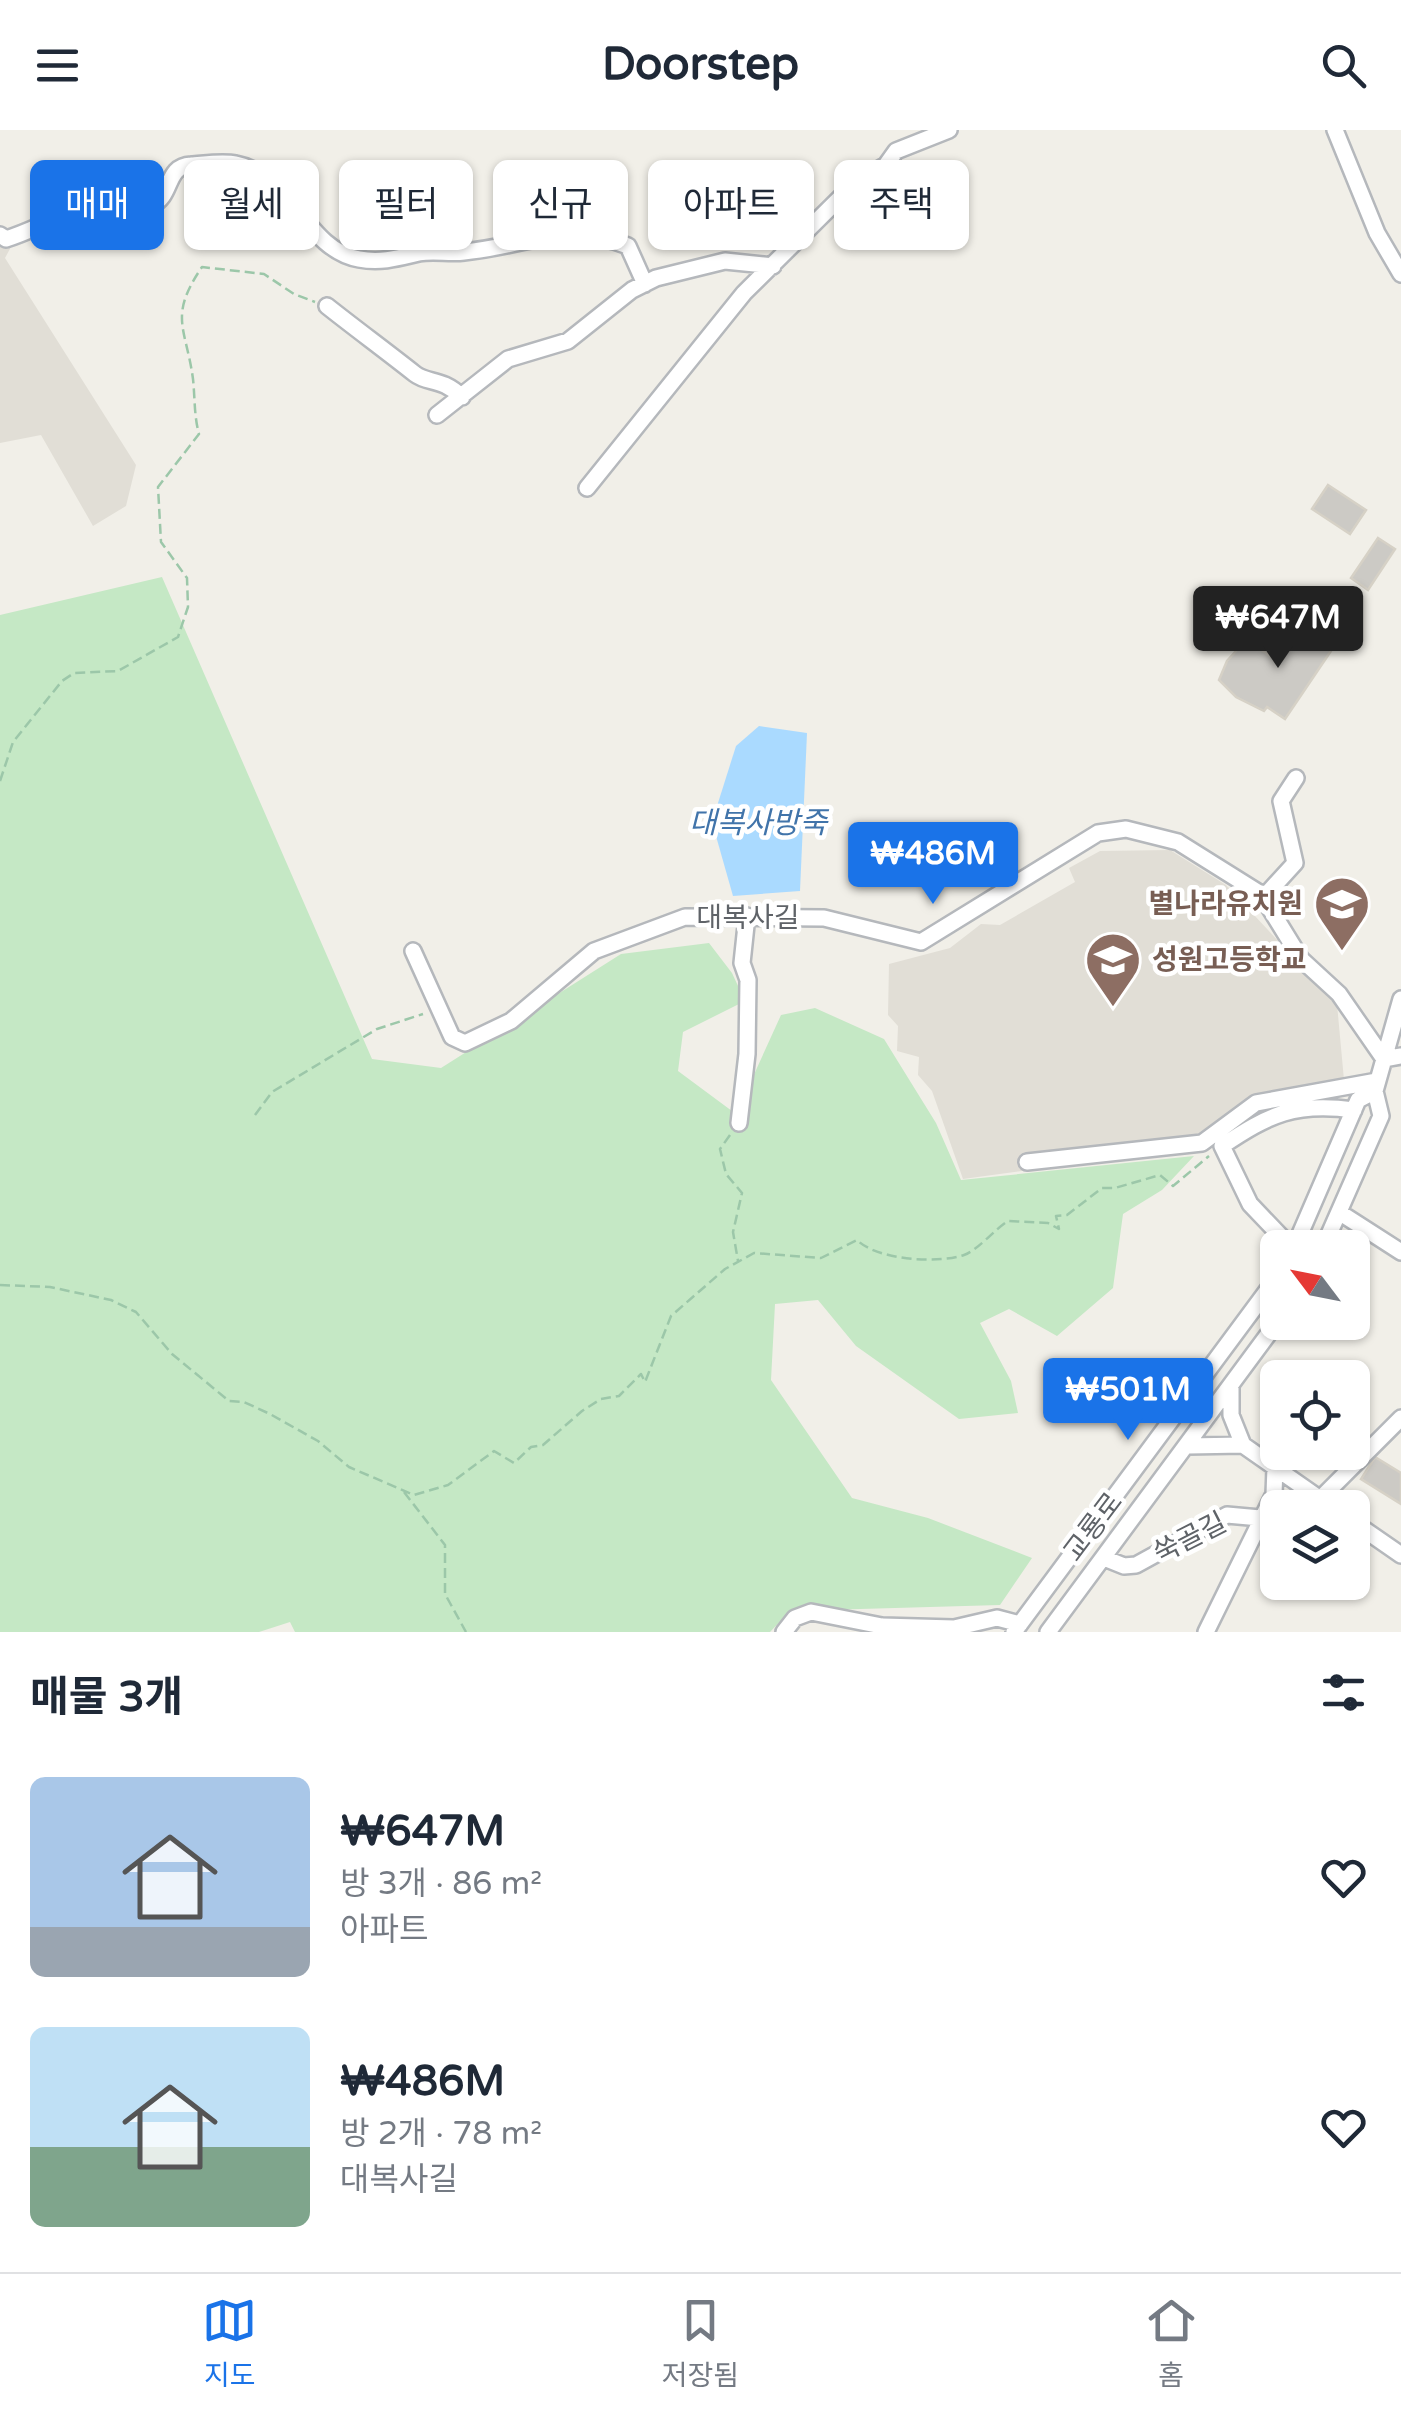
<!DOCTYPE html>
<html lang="ko">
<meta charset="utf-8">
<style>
:root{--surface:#fff;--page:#f6f6f7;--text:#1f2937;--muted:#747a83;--line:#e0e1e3;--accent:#1a73e8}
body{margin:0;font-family:"Varela Round","Noto Sans KR",sans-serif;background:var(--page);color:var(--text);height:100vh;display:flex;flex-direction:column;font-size:38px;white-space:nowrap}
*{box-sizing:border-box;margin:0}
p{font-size:32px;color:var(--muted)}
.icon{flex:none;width:55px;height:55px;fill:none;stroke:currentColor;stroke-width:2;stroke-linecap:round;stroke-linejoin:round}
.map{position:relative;height:1502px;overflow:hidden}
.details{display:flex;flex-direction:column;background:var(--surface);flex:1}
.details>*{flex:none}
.banner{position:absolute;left:30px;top:30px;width:1342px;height:90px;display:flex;gap:20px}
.needle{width:65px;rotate:302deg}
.buttons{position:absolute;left:1260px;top:1100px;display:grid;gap:20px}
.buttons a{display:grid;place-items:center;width:110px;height:110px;border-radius:15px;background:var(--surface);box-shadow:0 2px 8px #0004;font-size:50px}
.price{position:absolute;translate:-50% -85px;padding:0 22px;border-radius:10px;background:var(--accent);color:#fff;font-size:32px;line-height:65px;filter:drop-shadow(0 2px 5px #0008)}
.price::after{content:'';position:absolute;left:50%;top:60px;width:30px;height:22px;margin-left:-15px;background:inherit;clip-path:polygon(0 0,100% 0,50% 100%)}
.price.on{background:#222;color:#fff}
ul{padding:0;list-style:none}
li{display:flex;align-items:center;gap:30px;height:250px;padding:0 30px}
li span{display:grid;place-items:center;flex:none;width:280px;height:200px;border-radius:15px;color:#555}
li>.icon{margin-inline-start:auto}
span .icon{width:120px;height:120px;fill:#fffc;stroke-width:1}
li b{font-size:42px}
h2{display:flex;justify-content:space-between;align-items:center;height:120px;padding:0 30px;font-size:42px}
.tag{padding:0 35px;border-radius:15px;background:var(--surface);box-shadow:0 2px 8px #0004;font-size:35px;line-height:90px}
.tag.on{background:var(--accent);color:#fff}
header{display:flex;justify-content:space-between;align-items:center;height:130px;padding:0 30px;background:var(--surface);font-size:45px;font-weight:700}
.tab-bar{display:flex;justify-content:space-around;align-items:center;height:140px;border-top:2px solid var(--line);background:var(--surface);font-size:28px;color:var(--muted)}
.tab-bar a{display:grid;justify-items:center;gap:5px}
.tab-bar .on{color:var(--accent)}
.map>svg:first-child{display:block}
.education{fill:#e1ded6}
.green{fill:#c5e8c5}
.water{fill:#aadaff}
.building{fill:#cccac5;stroke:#d6d1c6;stroke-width:2.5}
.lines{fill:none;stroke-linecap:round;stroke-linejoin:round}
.minor-casing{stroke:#b5b8bc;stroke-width:20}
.path{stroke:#9cc7a9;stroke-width:2.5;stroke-dasharray:10 5;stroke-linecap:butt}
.minor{stroke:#fff;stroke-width:15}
.labels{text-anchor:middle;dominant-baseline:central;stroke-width:9;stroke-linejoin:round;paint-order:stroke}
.education-label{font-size:28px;font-weight:bold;fill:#785e54;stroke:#fff;text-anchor:end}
.street-label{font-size:28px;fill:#5f6368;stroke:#fff}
.water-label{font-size:30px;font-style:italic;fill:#4174aa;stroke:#fff}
</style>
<header><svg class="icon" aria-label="menu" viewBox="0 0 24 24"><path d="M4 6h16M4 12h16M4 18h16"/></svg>Doorstep<svg class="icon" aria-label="search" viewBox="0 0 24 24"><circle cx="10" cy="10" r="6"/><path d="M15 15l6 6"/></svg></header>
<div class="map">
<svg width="1401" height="1502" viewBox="0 0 1401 1502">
<rect width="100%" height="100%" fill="#f1efe8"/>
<!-- education -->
<path class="education" d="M0 110 11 117 5 128 136 335 126 376 93 396 41 305 0 313Z
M1170 720 1226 755 1337 874 1344 950 1337 968 1243 993 1219 1014 963 1049 932 961 918 945 919 927 897 921 898 896 888 885 889 834 950 818 981 794 1000 795 1075 752 1069 738 1100 721Z"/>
<!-- green -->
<path class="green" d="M162 447 372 929 441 938 621 824 709 813 732 843 745 871 683 902 678 941 736 984 781 885 815 878 884 909 936 993 961 1050 1194 1026 1162 1060 1123 1084 1113 1158 1057 1206 1009 1179 980 1193 1011 1251 1018 1283 959 1289 856 1216 818 1170 775 1174 771 1250 852 1368 928 1388 1032 1428 1000 1475 790 1481 770 1502H295L290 1492 259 1502H0V485Z"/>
<!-- water -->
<path class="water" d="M759 596 807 603 800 761 733 766 712 692 736 616Z"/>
<!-- building -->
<path class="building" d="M1328 355 1366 380 1350 404 1312 379Z
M1378 408 1395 419 1368 460 1351 448Z
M1327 491 1332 494 1326 504 1337 512 1285 589 1267 577 1264 581 1236 567 1219 550 1227 531 1246 510 1280 532 1308 492 1320 500Z
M1375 1327 1401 1343V1374L1361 1349Z"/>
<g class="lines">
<!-- minor casing -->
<g class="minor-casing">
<path id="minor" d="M1335 0 1377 103 1401 144
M0 105 6 109C32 101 57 86 84 79 105 74 130 84 152 75 173 66 165 36 191 35 205 34 223 31 236 34 292 45 306 120 359 129 381 133 398 128 419 123 434 120 449 124 464 122 526 116 564 91 628 116L645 154
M327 176C356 199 386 221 415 244 428 254 441 247 462 267
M437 285 508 229 568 211 632 160 656 148 725 131 773 136
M587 358 744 163 854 54 886 35 896 21 949 0
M1263 768 1295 733 1281 671 1296 648
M413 821 452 907 465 913 511 891 594 821 685 787 824 788 921 812 1098 703 1126 699 1178 712 1261 764 1301 829 1339 864 1384 929 1401 926
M739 993 747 924 748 850 742 833 747 786
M1027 1032 1202 1013 1256 973 1377 951
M1342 1084 1401 1122
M1292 1118 1250 1074 1222 1016C1270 984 1295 972 1354 980
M1294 1118 1358 970 1375 961
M1323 1118 1381 986 1375 961 1401 869
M1231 1258V1285L1243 1315 1333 1378
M1188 1316 1243 1315
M1296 1378 1320 1369 1401 1288
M1352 1391 1401 1425
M1104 1428 1124 1436 1136 1435 1227 1385 1260 1388 1278 1383
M784 1502 795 1488 811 1482 882 1496 954 1498 997 1488 1020 1494
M1014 1502 1278 1146
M1048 1502 1278 1191
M1206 1502 1274 1364 1275 1337"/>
</g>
<!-- path -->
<path class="path" d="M0 651 13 612 62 551 74 543 118 541 178 507 188 477 187 448 161 412 158 357 199 304C194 286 195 268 193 249 186 197 168 187 202 137L264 144 294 164 315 172
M255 985 272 962 377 899 423 884
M730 1005 720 1019 726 1044 742 1063 733 1102 738 1131
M0 1155 50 1157 111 1170 136 1182 172 1224 229 1271 244 1272 270 1284 318 1311 349 1337 414 1365 448 1355 494 1321 514 1333 531 1317 543 1315 582 1281 601 1269 619 1266 641 1244 645 1252 671 1186 725 1139 754 1123 821 1128 857 1110C877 1130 937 1134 964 1125 978 1120 995 1099 1008 1091L1048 1093 1059 1099 1056 1086 1067 1085 1102 1058H1115L1160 1045 1173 1056 1209 1026
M404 1362 445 1415V1464L466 1502"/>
<!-- minor -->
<use href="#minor" class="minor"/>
</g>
<!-- icons -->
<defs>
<g id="school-pin" transform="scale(2.875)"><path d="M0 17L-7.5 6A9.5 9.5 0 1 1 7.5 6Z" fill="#8d6e63" stroke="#fff"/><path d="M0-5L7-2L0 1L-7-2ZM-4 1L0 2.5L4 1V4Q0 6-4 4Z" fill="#fff"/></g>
</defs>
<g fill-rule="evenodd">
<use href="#school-pin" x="1342" y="774"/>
<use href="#school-pin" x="1113" y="830"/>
</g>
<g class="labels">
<!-- education labels -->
<g class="education-label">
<text x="1303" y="774">별나라유치원</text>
<text x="1152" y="830" text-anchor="start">성원고등학교</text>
</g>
<!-- street labels -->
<g class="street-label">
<text x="748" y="788">대복사길</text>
<text transform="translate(1093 1397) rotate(-53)">교룡로</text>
<text transform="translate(1190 1408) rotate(-27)">쑥골길</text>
</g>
<!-- water labels -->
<g class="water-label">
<text x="758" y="693">대복사방죽</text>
</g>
</g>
</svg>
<div class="buttons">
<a><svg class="needle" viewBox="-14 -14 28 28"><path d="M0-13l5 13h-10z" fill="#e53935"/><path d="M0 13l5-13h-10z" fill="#747a83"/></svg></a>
<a><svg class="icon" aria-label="locate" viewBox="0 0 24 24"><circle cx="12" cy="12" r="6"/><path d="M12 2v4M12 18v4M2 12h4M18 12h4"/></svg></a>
<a><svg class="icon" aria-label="layers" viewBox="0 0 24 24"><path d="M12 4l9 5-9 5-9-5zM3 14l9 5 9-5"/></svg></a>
</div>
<b class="price on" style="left:1278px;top:541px">₩647M</b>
<b class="price" style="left:933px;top:777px">₩486M</b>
<b class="price" style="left:1128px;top:1313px">₩501M</b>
<div class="banner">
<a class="tag on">매매</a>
<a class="tag">월세</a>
<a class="tag">필터</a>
<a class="tag">신규</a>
<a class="tag">아파트</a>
<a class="tag">주택</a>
</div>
</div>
<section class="details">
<h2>매물 3개<svg class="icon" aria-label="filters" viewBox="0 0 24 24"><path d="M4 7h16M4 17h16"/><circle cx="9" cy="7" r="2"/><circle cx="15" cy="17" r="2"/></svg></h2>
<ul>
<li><span style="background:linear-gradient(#a9c7e8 75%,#9aa5b1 0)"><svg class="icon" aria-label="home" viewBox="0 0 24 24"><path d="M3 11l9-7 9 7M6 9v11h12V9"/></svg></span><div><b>₩647M</b><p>방 3개 · 86 m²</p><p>아파트</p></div><svg class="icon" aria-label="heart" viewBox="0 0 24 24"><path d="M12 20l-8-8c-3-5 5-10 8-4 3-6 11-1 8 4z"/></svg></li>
<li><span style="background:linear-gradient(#bfe0f5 60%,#7fa58c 0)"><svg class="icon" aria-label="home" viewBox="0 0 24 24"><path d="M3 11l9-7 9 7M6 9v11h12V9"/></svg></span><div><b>₩486M</b><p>방 2개 · 78 m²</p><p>대복사길</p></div><svg class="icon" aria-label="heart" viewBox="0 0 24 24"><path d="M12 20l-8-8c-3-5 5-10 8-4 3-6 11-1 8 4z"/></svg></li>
</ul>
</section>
<nav class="tab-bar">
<a class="on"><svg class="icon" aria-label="map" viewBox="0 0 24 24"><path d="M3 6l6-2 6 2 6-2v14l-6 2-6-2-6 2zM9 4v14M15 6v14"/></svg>지도</a>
<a><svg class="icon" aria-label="saved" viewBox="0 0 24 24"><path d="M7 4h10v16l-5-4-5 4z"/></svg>저장됨</a>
<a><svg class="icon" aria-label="home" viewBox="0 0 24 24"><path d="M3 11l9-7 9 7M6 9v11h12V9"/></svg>홈</a>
</nav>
